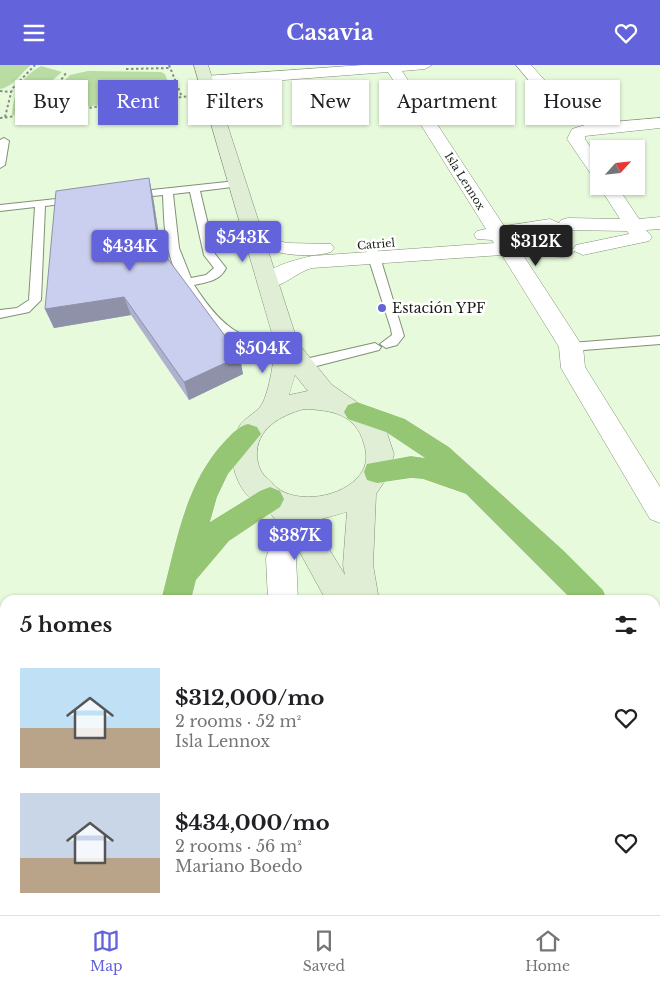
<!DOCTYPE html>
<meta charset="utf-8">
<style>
:root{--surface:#fff;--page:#f2f2f2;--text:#202124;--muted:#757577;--line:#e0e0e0;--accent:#6363dc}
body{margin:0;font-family:"Libre Baskerville",serif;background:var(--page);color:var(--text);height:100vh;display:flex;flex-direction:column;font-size:19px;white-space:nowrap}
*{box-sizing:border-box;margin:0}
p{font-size:16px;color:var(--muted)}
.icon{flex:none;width:28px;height:28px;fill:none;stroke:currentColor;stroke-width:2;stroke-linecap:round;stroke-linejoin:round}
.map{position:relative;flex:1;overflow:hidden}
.details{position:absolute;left:0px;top:530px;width:660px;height:320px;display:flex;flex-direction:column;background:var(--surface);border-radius:15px 15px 0 0;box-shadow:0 1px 4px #0004}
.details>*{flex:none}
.guide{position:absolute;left:15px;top:15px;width:630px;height:45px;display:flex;gap:10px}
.needle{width:32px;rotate:63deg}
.buttons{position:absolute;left:590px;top:75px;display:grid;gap:10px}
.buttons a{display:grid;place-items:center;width:55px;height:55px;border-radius:0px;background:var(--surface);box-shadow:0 1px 4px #0004;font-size:25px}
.price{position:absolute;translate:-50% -42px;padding:0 11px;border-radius:5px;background:var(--accent);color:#fff;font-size:16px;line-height:32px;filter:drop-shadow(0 1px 2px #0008)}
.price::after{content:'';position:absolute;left:50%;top:30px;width:15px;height:11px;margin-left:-8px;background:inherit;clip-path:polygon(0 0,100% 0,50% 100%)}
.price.on{background:#222;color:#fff}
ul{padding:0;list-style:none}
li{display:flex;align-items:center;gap:15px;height:125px;padding:0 20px}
li span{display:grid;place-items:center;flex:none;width:140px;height:100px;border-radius:0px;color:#555}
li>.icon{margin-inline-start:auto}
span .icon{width:60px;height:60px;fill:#fffc;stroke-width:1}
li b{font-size:21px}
h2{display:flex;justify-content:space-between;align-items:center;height:60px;padding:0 20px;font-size:21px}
.pill{padding:0 18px;border-radius:0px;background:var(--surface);box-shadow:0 1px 4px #0004;font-size:18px;line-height:45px}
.pill.on{background:var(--accent);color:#fff}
header{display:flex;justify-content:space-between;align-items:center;height:65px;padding:0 20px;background:var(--accent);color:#fff;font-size:22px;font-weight:700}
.menu{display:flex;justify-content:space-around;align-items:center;height:70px;border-top:1px solid var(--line);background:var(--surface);font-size:14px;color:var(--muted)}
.menu a{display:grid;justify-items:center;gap:2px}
.menu .on{color:var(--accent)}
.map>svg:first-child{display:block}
.green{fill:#b8dca3}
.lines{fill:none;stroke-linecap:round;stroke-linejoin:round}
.lane-casing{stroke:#809176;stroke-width:2}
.street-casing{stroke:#809176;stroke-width:1}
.secondary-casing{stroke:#809176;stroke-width:1}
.highway-casing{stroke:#fff;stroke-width:1}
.path{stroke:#828f7b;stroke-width:2;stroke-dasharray:2.5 2.5;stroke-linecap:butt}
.lane{fill:#fff;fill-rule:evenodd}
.street{fill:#fff;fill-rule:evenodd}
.secondary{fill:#dfeed5;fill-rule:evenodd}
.highway{fill:#94c673;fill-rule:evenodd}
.wall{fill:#afb2ce}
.shaded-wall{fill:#8e91a7}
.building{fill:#cbcfef;stroke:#8e91a7}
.poi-dot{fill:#6363dc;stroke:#fff;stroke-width:2}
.labels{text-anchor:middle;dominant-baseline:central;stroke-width:5;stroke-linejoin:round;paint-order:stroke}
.far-street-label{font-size:11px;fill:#181f14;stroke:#fff}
.poi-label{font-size:14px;fill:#181f14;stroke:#fff;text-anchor:start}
</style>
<header><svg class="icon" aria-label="menu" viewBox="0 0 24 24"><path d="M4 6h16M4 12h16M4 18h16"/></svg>Casavia<svg class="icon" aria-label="heart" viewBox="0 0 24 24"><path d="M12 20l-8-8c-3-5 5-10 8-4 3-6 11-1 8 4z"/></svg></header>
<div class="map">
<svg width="660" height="850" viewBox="0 0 660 850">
<rect width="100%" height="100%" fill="#e7fadc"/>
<!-- green -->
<path class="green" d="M0 0H31C21 8 13 22 0 24Z
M41 1 62 7 46 21 36 20 28 35V49L12 50C14 27 20 13 41 1Z
M88 6 161 7 165 9 173 31 162 33 161 26 140 29V35L60 45 63 17 70 10Z"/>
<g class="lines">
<!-- lane casing -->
<g class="lane-casing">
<path id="lane" d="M4 73 9 76 5 100 0 103V75Z
M236 116 240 117V121L200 126 215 189 226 203C220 216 207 217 194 220 205 237 220 258 239 268 252 274 286 266 291 274L289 277C271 282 246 282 229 273 202 259 178 220 170 191 164 171 164 150 163 130L133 133 128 130 133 127ZM190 127 204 190 214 203 206 210 191 213 179 183 173 129Z
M75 132 79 133V137L45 141 41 235 29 247 0 253V245L17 243 29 235 35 142 0 146V140Z
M370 176 376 179 404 271 397 280 386 283 380 279 392 270 391 264 364 179Z
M660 271V279L571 286 565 282 571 278Z
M375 278 381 282 379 285 301 305 295 300 301 295Z"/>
</g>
<!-- street casing -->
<g class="street-casing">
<path id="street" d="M363 0H432L425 4 402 6 504 161 550 154 559 158 561 155 568 153 620 154 599 121H617L639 154 660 152V164L646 165 652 172 649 176 583 190 574 186 571 190 564 192 523 190 579 276 583 282 585 302 660 422V458L650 454 561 303 559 282 502 190 312 203C294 208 279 227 260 222L257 217C268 201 295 195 312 191L494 178 492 175 477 174 474 170 477 166 486 164 388 7 206 21 198 16 206 11ZM559 161 568 165 627 166 629 169 576 180 573 184 564 180 514 177 511 172 557 164Z
M516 0H531L566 39 568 42 566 45H554Z
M660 53V63L585 71V74L599 95V113L593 112 567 74 572 64 588 59Z
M255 170 287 178 331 179 334 183 331 187C303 195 275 187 248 180L245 176 248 172Z
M292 442 302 445 306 454 296 493 298 535H268L266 493 282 445Z
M279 845H319V850H279Z"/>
</g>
<!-- secondary casing -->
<g class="secondary-casing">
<path id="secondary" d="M194 0H208L298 278 332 320 376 350 386 365 394 389 389 410 376 429 373 500 379 535H326L298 484 267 444C235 432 223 388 240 360 246 352 254 349 260 342 269 331 274 294 275 279ZM295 310 308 326 289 330ZM304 344C332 345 356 349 364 379 367 388 367 397 363 405 350 430 304 440 280 425 275 422 271 416 266 412 260 407 258 399 257 392 255 364 281 350 304 344ZM347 447 343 500 345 510 318 466 309 455H318Z
M425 845H465L467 850H427Z"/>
</g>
<!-- highway casing -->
<g class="highway-casing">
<path id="highway" d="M357 337 405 354 449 382 563 485 603 525 607 535H572L466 429 423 414 411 413 377 418 367 415 364 407 367 399 411 391 425 393 386 367 348 354 344 347 348 340Z
M248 359 257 362 261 369 228 409 217 432 210 457 260 426 270 422 280 426 284 434 280 442 229 476 196 515 191 535H161C176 480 184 420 224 377 232 369 237 362 248 359Z
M655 583 660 585V619L655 617Z
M10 845H52L50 850H8Z"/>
</g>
<!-- path -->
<path class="path" d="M169 0 182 32
M126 4 170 3
M0 26 11 27
M52 47 54 25 66 8
M5 52 12 24 35 0
M0 53 191 31"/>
<!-- lane -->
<use href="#lane" class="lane"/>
<!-- street -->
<use href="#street" class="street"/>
<!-- secondary -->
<use href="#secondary" class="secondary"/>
<!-- highway -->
<use href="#highway" class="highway"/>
</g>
<!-- wall -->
<path class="wall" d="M149 113 153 132 161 183 243 309 189 335 131 250 54 263 45 244Z"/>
<!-- shaded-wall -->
<path class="shaded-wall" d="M149 113 153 132 163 196 158 178Z
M124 232 131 250 54 263 45 244Z
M240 291 243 309 189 335 184 317Z"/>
<!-- building -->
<path class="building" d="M149 113 158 178 162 186 240 291 184 317 124 232 45 244 56 126Z"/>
<!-- markers -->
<circle class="poi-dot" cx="382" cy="243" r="5"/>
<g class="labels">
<!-- far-street labels -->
<g class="far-street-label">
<text transform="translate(465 116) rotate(58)">Isla Lennox</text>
<text transform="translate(376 179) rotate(-5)">Catriel</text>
</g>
<!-- poi labels -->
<g class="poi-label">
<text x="392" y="243">Estación YPF</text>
</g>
</g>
</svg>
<div class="buttons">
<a><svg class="needle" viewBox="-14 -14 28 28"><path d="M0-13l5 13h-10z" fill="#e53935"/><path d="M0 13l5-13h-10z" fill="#757577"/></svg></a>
</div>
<b class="price" style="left:243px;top:198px">$543K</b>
<b class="price on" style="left:536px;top:202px">$312K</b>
<b class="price" style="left:130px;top:207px">$434K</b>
<b class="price" style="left:263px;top:309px">$504K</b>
<b class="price" style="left:295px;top:496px">$387K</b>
<div class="guide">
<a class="pill">Buy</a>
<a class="pill on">Rent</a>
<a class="pill">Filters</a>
<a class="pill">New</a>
<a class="pill">Apartment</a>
<a class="pill">House</a>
</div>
<section class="details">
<h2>5 homes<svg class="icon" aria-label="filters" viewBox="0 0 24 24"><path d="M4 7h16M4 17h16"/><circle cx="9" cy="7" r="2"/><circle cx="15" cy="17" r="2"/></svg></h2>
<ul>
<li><span style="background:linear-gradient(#bfe0f5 60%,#b9a48a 0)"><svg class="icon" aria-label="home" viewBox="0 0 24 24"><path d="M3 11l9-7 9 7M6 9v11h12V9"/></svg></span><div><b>$312,000/mo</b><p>2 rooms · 52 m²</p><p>Isla Lennox</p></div><svg class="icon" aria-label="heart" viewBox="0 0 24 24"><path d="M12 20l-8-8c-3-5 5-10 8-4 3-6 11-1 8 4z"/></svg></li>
<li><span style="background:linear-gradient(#c9d6e8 65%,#b9a48a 0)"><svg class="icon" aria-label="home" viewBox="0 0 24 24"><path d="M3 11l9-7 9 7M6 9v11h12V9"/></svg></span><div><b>$434,000/mo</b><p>2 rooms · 56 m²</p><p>Mariano Boedo</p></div><svg class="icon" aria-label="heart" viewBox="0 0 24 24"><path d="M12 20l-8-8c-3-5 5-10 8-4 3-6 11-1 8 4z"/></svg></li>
</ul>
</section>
</div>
<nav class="menu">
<a class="on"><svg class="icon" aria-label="map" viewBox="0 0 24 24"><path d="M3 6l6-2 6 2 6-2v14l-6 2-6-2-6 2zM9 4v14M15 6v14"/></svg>Map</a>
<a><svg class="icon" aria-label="saved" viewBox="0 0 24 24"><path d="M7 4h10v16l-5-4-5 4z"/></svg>Saved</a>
<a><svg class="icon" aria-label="home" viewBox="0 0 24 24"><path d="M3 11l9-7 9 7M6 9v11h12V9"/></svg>Home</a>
</nav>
